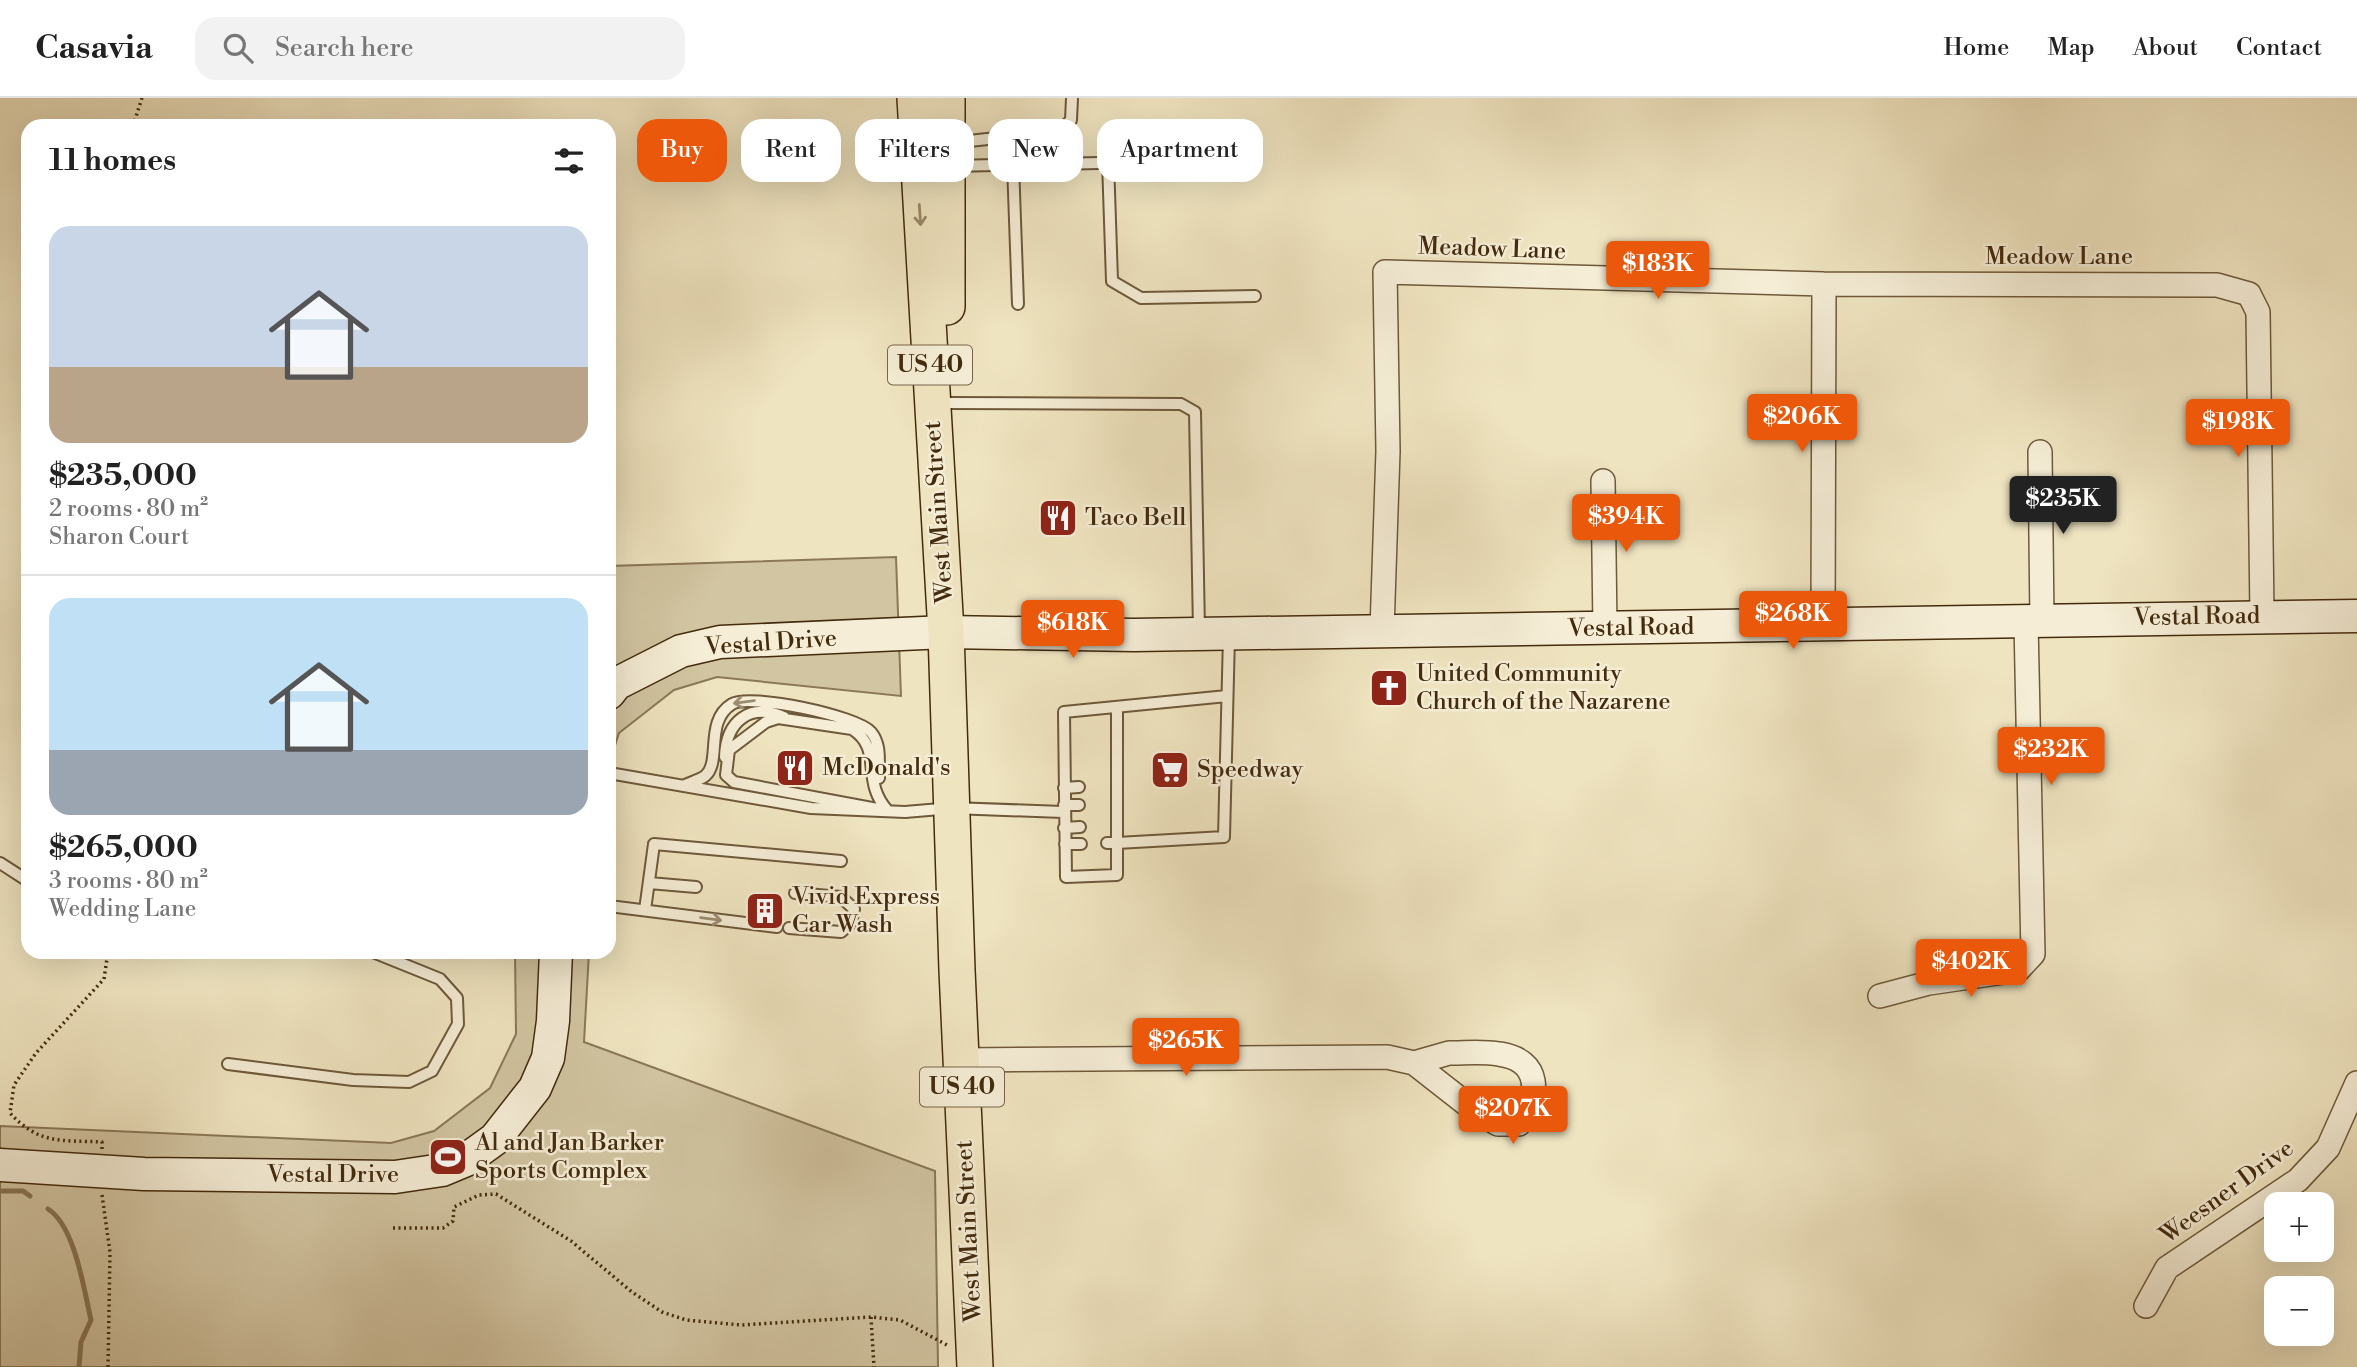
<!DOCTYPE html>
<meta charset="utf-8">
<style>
:root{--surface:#fff;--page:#f2f2f2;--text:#222;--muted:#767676;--line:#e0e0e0;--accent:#ea580c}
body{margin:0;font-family:"Libre Bodoni",serif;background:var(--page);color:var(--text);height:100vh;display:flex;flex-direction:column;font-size:26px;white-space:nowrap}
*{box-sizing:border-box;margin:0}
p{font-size:23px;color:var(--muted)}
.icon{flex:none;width:38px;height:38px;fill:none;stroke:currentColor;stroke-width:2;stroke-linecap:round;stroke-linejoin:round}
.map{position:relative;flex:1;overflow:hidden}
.side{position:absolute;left:21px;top:21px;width:595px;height:840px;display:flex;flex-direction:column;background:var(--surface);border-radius:21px;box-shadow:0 7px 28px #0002}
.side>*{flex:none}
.banner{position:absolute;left:637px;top:21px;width:665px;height:63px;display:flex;gap:14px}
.fabs{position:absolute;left:2264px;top:1094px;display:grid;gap:14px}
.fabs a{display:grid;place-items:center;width:70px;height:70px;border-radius:14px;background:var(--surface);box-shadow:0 7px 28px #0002;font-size:35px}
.price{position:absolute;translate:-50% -60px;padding:0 16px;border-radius:7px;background:var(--accent);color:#fff;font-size:23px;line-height:46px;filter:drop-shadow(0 2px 4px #0008)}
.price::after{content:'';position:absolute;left:50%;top:42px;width:21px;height:16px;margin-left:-10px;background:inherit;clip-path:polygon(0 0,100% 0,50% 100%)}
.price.active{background:#222;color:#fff}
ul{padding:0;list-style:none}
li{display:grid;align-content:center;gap:14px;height:371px;padding:0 28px}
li+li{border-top:2px solid var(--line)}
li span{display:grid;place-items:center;height:217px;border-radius:21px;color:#555}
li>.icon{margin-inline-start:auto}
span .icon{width:126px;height:126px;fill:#fffc;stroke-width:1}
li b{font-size:30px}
h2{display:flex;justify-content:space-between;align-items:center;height:84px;padding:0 28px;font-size:30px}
.chip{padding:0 24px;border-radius:21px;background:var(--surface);box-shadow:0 7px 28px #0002;font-size:24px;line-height:63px}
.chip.active{background:var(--accent);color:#fff}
header{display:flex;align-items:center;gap:42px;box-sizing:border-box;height:98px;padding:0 35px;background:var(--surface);border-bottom:2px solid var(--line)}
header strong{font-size:33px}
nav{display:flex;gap:38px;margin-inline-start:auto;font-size:24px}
.search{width:490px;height:63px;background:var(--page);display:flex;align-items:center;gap:18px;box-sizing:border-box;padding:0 24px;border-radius:21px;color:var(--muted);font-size:26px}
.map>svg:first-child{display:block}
.pitch{fill:#d2c5a2;stroke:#8a7858;stroke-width:2}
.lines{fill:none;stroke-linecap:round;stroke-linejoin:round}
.stream{stroke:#877454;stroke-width:5}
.lane-casing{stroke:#6e593a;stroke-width:14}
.street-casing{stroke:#6e593a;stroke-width:26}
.secondary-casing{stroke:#432b0d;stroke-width:35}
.primary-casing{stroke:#432b0d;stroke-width:38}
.path{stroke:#432b0d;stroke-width:3.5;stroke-dasharray:2 3.5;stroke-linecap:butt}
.lane{stroke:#f5edd6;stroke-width:10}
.street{stroke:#f5edd6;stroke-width:23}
.secondary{stroke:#f5edd6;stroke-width:32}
.primary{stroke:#efe4c0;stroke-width:35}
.oneway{stroke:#986}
.oneway2{stroke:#9c8c72}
.labels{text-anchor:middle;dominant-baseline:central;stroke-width:5;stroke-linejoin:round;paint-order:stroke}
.shield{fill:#f5edd6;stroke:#786549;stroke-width:2}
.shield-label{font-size:23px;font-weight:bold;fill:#432b0d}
.street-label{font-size:24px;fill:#432b0d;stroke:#f5edd6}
.poi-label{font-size:24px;fill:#432b0d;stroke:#f5edd6;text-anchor:start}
</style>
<header>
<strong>Casavia</strong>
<div class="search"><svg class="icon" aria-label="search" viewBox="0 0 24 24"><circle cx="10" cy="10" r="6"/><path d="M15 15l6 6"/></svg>Search here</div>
<nav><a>Home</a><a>Map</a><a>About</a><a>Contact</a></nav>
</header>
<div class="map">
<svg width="2357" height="1269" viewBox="0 0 2357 1269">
<rect width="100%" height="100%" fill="#efe4c0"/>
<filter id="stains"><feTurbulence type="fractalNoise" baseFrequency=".00286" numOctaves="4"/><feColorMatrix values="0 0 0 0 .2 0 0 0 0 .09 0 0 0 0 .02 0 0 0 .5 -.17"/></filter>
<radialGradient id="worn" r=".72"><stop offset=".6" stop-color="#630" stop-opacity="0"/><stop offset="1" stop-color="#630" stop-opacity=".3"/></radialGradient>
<!-- pitch -->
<path class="pitch" d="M896 459 901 598 717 579 674 592 619 635 609 666V468Z
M515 854H589L584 944 935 1073 938 1269H0V1028L391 1045 434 1033 490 990 516 936Z"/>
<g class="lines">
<!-- stream -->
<path class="stream" d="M0 1093H23L30 1098
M48 1111C75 1128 84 1192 91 1222L81 1244 79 1269"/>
<!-- lane casing -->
<g class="lane-casing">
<path id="lane" d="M951 45 1060 33 1071 22 1072 0
M1108 63 1112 183 1141 200 1255 198
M1013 66 1018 206
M951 68 1243 62
M947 305 1181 306 1195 314 1199 533
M1227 598 1064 614 1066 779 1117 777V745L1224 739 1229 538
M778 620 852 631C884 651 860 683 888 713L734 684 726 677 729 652 766 624Z
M725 659C726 624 749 604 784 619
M609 675 811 710 905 714 952 710 1063 714
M685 687C691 684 700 682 705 678 722 664 704 623 732 606 750 595 857 618 871 634 882 647 878 665 879 680
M1064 690 1079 689
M1064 707H1079
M1064 730 1080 729
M1107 745H1117V609
M1065 746H1081
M0 765 28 783
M649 785 696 789
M609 808 777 829
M645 812 654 746 841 763
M789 830 841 834 851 825 854 811 841 799 795 795
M228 966 353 982 409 984 432 973 458 926 457 900 440 881 373 854"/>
</g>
<!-- street casing -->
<g class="street-casing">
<path id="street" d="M2040 354 2042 523
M1603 383 1605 530
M1823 526 1824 186
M1382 532 1388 353 1385 174 1824 186 2217 187 2249 196 2258 214 2262 517
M1880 898 1929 885 2018 872 2033 856 2026 524
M1449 955C1465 955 1483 953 1499 956 1542 962 1540 998 1519 1026H1498L1474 1012 1414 965Z
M961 962 1387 959 1414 965
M2146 1208 2167 1170 2298 1082 2328 1050 2357 985"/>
</g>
<!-- secondary casing -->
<g class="secondary-casing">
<path id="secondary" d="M609 595 616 586 681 553 720 544 946 534 1134 537 2357 518
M0 1067 144 1076 395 1079 442 1072 466 1062 495 1041 535 990 548 960 553 923 556 854"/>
</g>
<!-- primary casing -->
<g class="primary-casing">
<path id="primary" d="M915 0 946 534 957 872 975 1269
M947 0V209"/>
</g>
<!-- path -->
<path class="path" d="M133 28 142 0
M102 1051V1044C62 1042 39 1047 10 1015L14 987 36 955 104 881 108 854
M102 1097 110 1154 108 1269
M393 1130H443L453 1123 454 1109 479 1097 496 1096 571 1143 632 1194 662 1214 686 1222 741 1227 871 1219 900 1222 947 1247
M871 1219 874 1269"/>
<!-- lane -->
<use href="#lane" class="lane"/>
<!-- street -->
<use href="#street" class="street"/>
<!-- secondary -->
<use href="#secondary" class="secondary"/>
<!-- primary -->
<use href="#primary" class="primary"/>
</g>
<!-- one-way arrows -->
<defs><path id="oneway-shaft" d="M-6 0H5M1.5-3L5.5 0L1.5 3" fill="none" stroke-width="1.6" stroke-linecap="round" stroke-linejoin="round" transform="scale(1.75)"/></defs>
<use class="oneway" href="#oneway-shaft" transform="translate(920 117) rotate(86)"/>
<g class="oneway2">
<use href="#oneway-shaft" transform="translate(744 604) rotate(172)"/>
<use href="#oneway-shaft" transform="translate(711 821) rotate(7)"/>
</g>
<!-- icons -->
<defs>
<g id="restaurant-square" transform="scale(2.0125)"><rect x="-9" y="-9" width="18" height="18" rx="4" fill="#8f2418" stroke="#f5edd6"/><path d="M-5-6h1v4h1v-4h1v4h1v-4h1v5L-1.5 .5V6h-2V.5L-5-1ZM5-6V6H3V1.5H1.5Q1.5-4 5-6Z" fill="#fff"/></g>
<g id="church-square" transform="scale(2.0125)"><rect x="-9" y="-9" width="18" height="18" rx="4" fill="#8f2418" stroke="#f5edd6"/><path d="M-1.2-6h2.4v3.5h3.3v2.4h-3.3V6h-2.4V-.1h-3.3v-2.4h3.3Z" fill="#fff"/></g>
<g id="supermarket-square" transform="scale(2.0125)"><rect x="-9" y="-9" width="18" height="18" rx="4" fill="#8f2418" stroke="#f5edd6"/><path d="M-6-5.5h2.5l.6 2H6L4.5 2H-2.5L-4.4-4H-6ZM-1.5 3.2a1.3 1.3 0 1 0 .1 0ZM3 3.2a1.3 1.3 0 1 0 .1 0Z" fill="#fff"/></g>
<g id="building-square" transform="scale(2.0125)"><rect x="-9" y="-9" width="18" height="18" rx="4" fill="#8f2418" stroke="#f5edd6"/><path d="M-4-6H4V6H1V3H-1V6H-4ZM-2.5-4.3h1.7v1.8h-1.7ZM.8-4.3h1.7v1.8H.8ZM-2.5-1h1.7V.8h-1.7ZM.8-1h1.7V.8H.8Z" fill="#fff"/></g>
<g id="stadium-square" transform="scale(2.0125)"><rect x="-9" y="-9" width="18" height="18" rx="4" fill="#8f2418" stroke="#f5edd6"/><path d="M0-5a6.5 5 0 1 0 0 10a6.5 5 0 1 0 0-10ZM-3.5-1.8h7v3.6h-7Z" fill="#fff"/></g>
</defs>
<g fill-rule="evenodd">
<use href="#restaurant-square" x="1058" y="420"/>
<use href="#church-square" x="1389" y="590"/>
<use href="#restaurant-square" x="795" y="670"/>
<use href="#supermarket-square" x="1170" y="672"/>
<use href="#building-square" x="765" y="813"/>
<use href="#stadium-square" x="448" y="1059"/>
</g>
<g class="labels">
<!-- shield labels -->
<g class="shield">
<rect x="888" y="247.5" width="84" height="39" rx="5"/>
<rect x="920" y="969.5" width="84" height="39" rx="5"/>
</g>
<g class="shield-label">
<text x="930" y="267">US 40</text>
<text x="962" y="989">US 40</text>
</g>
<!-- street labels -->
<g class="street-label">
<text transform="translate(1492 151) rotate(2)">Meadow Lane</text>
<text x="2059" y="159">Meadow Lane</text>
<text transform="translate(939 414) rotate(-94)">West Main Street</text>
<text transform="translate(2197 519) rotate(-1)">Vestal Road</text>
<text transform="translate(1631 530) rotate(-1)">Vestal Road</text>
<text transform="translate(771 545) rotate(-4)">Vestal Drive</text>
<text x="333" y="1077">Vestal Drive</text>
<text transform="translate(2227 1094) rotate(-36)">Weesner Drive</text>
<text transform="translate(969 1133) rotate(-93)">West Main Street</text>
</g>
<!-- poi labels -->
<g class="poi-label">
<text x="1085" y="420">Taco Bell</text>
<text x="1416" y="576">United Community<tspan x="1416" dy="28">Church of the Nazarene</tspan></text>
<text x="822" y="670">McDonald's</text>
<text x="1197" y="672">Speedway</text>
<text x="792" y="799">Vivid Express<tspan x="792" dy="28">Car Wash</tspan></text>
<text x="475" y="1045">Al and Jan Barker<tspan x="475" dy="28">Sports Complex</tspan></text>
</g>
</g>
<rect width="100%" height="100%" filter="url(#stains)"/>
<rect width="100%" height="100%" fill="url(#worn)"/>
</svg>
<div class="fabs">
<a>+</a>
<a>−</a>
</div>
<b class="price" style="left:1658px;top:203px">$183K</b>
<b class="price" style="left:1802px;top:356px">$206K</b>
<b class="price" style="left:2238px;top:361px">$198K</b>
<b class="price active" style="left:2063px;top:438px">$235K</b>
<b class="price" style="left:1626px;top:456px">$394K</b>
<b class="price" style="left:1793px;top:553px">$268K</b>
<b class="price" style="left:1073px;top:562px">$618K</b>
<b class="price" style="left:2051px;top:689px">$232K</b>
<b class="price" style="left:1971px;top:901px">$402K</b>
<b class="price" style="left:1186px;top:980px">$265K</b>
<b class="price" style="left:1513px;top:1048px">$207K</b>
<div class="banner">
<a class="chip active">Buy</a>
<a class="chip">Rent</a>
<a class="chip">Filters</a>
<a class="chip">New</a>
<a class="chip">Apartment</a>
</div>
<section class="side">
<h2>11 homes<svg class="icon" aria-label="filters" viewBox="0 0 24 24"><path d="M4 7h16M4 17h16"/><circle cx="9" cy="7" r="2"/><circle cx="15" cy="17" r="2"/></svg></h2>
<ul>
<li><span style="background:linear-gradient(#c9d6e8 65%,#b9a48a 0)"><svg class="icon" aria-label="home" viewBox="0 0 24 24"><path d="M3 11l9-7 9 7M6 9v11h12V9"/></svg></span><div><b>$235,000</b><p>2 rooms · 80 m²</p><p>Sharon Court</p></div></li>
<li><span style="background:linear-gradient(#bfe0f5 70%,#9aa5b1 0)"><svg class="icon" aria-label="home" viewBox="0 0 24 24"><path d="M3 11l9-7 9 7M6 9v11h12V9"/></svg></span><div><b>$265,000</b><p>3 rooms · 80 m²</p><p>Wedding Lane</p></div></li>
</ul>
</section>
</div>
